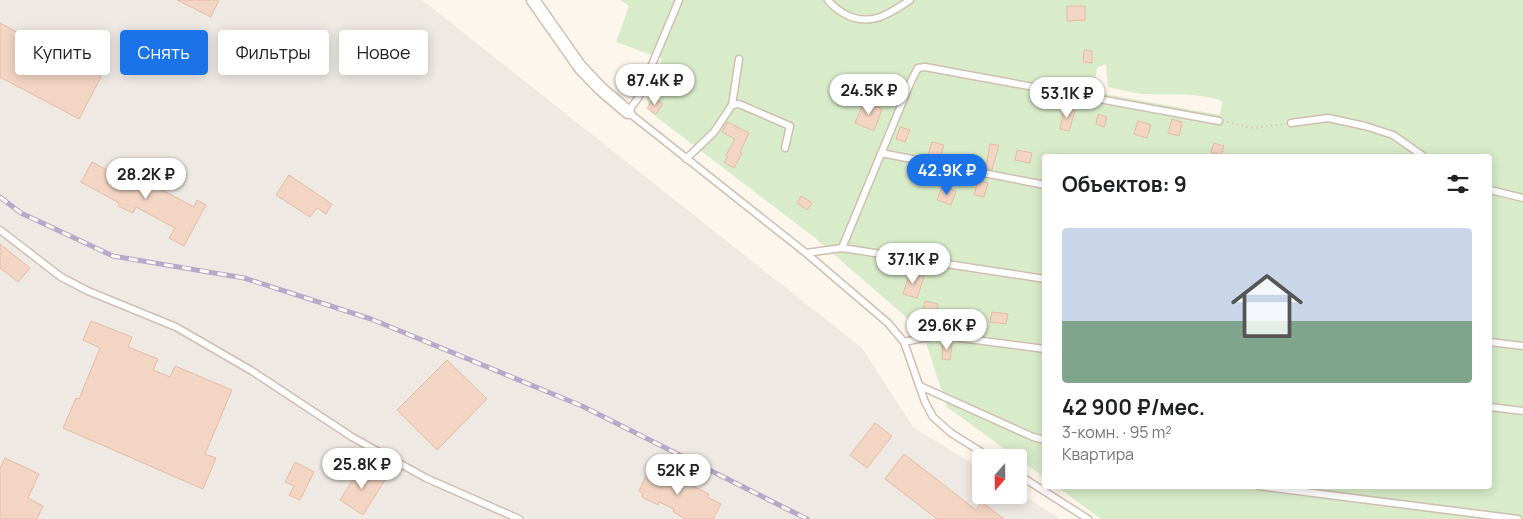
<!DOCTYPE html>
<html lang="ru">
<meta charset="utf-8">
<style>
:root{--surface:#fff;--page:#f2f2f2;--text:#202124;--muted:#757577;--accent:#1a73e8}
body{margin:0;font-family:Manrope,sans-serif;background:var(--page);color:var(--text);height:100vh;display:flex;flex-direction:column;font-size:19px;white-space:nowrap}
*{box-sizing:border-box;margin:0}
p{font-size:16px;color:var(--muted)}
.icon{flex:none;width:28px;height:28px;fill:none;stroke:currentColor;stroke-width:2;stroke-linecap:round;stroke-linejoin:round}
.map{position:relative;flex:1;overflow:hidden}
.panel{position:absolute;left:1042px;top:154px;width:450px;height:335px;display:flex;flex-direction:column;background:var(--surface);border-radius:5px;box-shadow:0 2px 12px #0003}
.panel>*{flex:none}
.guide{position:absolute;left:15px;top:30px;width:475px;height:45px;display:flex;gap:10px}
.needle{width:32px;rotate:200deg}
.controls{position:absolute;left:972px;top:449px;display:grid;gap:10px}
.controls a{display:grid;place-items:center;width:55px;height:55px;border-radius:5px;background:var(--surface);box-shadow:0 2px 12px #0003;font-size:25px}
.price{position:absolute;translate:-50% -42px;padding:0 11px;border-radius:18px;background:#fff;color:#222;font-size:16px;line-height:32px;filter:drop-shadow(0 1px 2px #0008)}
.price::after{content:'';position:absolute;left:50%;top:30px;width:15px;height:11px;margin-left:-8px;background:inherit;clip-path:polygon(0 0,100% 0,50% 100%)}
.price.selected{background:var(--accent);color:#fff}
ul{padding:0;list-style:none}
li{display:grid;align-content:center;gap:10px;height:265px;padding:0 20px}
li span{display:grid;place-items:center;height:155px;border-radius:5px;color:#555}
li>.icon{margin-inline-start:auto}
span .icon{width:90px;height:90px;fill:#fffc;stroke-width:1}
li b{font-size:21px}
h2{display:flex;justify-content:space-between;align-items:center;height:60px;padding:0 20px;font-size:21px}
.chip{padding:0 18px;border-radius:5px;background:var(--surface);box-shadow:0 2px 12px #0003;font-size:18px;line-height:45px}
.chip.selected{background:var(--accent);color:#fff}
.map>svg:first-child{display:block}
.industrial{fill:#efe9e4}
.green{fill:#d8ecc9;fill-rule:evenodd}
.building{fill:#f3d5c3;stroke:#e6bba3}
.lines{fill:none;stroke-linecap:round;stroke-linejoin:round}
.lane-casing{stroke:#d1beb0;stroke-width:9}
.street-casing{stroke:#d1beb0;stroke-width:15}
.path{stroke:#d9b8a5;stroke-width:2;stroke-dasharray:1 4;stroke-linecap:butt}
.lane{stroke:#fff;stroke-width:6}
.street{stroke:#fff;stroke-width:12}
.rail-casing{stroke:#b9a8c9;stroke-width:5}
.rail{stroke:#fffaf3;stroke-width:3;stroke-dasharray:9;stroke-linecap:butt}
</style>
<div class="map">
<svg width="1523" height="519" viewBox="0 0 1523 519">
<rect width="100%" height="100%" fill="#fdf6ec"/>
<!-- industrial -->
<path class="industrial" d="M0 0H422L862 348 913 427 981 469V495H1019V493L1061 519H0Z"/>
<!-- green -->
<path class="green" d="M620 0H1523V519H1101L1056 486H1490V156H1045V478L1019 459V458L1016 457 947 407 922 331 815 238 650 112 647 98 662 59 616 42 629 6ZM1106 64 1108 87C1119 89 1131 93 1143 94 1168 95 1197 92 1222 101L1220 115 1094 92 1097 68Z"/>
<!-- building -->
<path class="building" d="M177 0H219L211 17Z
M1067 6H1085V20L1067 21Z
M0 23 101 77 79 119 0 77Z
M1084 50 1092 51V63L1083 62Z
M654 98 663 104 656 114 647 108Z
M864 102 882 109 874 131 855 123Z
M1064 108 1075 111 1069 131 1060 129Z
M1098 114 1107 117 1104 127 1096 124Z
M1172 119 1182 122 1179 136 1168 133Z
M1138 121 1151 125 1147 138 1134 134Z
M727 122 749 133 740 152 742 153 734 168 724 162 728 156 726 155 735 139 722 132Z
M900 127 910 130 905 142 896 139Z
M932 142 944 145 940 158 928 155Z
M1214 143 1224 146 1221 155 1211 152Z
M990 144 999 145 992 170 986 168Z
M1017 150 1032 153 1030 163 1015 160Z
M92 162 131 183 138 168 155 177 151 184 194 207 197 200 206 205 184 246 169 238 175 228 136 207 133 213 118 206 119 203 81 182Z
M917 165 927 167 924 176 914 173Z
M289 175 332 204 326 214 317 208 310 217 276 195Z
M978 180 988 183 984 197 974 195Z
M942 187 956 191 951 205 937 200Z
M801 196 812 203 807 210 797 203Z
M0 244 30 268 18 282 0 268Z
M910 272 924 277 917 298 903 294Z
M925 301 938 304 935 317 922 314Z
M992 312 1008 314 1006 324 990 322Z
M91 321 132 337 128 347 158 359 153 370 170 377 175 366 232 390 205 454 216 458 203 489 63 428 76 398 79 399 100 348 83 340Z
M943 341 952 343 950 360 942 359Z
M447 360 487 399 437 450 397 410Z
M875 423 892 436 867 468 850 455Z
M904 454 976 510 982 502 1004 519H937L885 479Z
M5 458 39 474 28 498 43 506 37 519H0V468Z
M295 462 314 472 300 500 289 495 294 486 285 482Z
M362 465 385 480 363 515 340 500Z
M650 468 655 471 656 468 709 494 707 497 721 504 713 519H686L673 512 674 509 659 502 658 505 642 497 643 494 639 491Z"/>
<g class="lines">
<!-- lane casing -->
<g class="lane-casing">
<path id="lane" d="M679 0 638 98 628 112 806 253 888 323 904 342 925 402 933 417 951 433 991 458
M828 0C832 6 837 9 843 13 868 28 888 15 910 0
M732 105 739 59
M1291 123 1328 118 1365 126 1393 135 1423 156
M881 153 1045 185
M686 159 714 132 732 105 739 104 790 126 785 148
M1490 190 1523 198
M0 230 61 277 88 291 176 327 252 371 352 437 426 478 519 519
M842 248 1045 279
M806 253 842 248 912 79 918 68 925 67 1219 121
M904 342 937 335 1045 349
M1490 342 1523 346
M920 386 1033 437 1045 440
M1490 407 1523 411
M1019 475 1088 519
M1259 486 1518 519"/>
</g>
<!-- street casing -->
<g class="street-casing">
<path id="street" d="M533 0 580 67 601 89 628 112"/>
</g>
<!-- path -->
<path class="path" d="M1227 122 1253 128 1284 124"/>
<!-- lane -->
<use href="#lane" class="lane"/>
<!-- street -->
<use href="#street" class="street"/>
<!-- rail casing -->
<g class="rail-casing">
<path id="rail" d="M0 197 21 213 113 256 244 278 371 319 582 406 807 519"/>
</g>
<!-- rail -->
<use href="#rail" class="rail"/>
</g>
</svg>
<div class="controls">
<a><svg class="needle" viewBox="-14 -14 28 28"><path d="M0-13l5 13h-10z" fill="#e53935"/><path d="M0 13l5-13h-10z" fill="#757577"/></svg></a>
</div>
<b class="price" style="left:655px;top:106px">87.4K ₽</b>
<b class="price" style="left:869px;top:116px">24.5K ₽</b>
<b class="price" style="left:1067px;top:119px">53.1K ₽</b>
<b class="price selected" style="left:947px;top:196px">42.9K ₽</b>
<b class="price" style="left:146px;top:200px">28.2K ₽</b>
<b class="price" style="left:913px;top:285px">37.1K ₽</b>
<b class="price" style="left:947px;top:351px">29.6K ₽</b>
<b class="price" style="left:362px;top:490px">25.8K ₽</b>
<b class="price" style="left:678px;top:496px">52K ₽</b>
<div class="guide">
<a class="chip">Купить</a>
<a class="chip selected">Снять</a>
<a class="chip">Фильтры</a>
<a class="chip">Новое</a>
</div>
<section class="panel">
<h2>Объектов: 9<svg class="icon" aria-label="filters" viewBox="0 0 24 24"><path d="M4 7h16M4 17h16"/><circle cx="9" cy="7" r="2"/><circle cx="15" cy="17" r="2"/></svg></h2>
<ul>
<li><span style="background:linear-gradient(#c9d6e8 60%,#7fa58c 0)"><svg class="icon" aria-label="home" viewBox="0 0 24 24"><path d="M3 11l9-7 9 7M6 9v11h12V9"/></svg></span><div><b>42 900 ₽/мес.</b><p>3-комн. · 95 m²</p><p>Квартира</p></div></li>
</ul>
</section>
</div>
